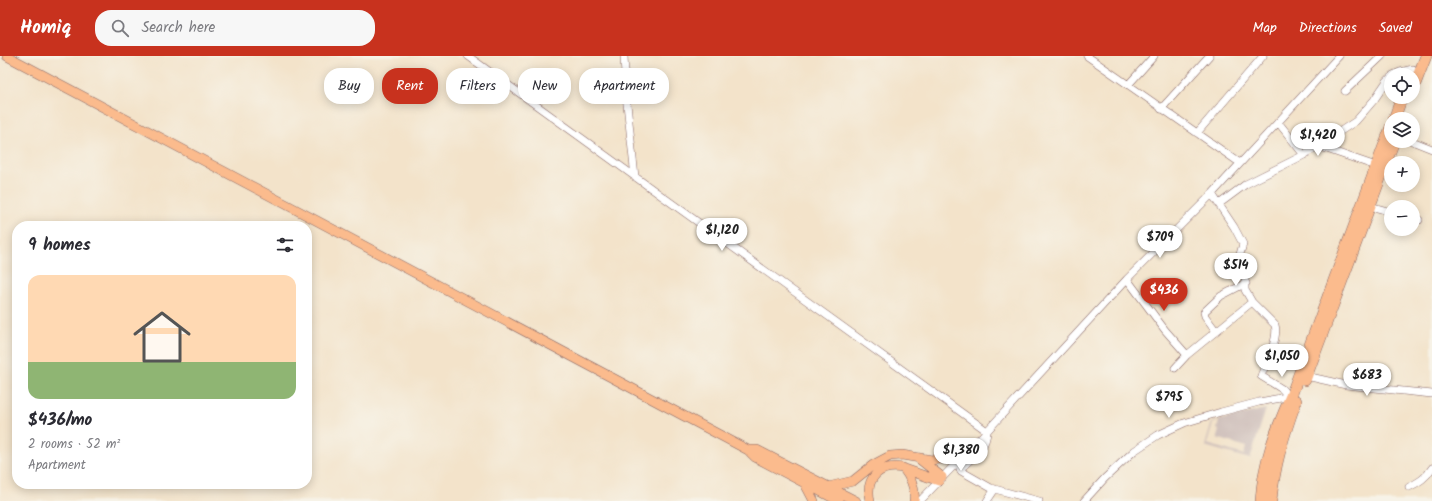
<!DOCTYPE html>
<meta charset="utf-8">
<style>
:root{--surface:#fff;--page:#f7f7f7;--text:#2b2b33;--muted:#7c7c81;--line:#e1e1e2;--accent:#c8321e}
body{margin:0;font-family:Kalam,sans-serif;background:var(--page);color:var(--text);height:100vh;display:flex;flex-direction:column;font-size:15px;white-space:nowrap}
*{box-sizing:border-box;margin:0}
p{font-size:13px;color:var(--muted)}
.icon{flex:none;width:22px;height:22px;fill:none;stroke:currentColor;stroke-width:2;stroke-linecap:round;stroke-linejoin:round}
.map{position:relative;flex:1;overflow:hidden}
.sheet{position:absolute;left:12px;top:165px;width:300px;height:268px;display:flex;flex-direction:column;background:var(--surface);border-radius:16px;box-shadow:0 2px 10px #0003}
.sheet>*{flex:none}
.guide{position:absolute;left:324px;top:12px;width:380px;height:36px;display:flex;gap:8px}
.controls{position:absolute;left:1384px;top:12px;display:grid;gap:8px}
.controls a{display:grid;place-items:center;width:36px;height:36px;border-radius:50%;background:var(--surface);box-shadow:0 2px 10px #0003;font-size:20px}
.price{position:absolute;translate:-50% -34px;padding:0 9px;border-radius:14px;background:#fff;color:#222;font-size:13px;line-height:26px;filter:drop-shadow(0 1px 2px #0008)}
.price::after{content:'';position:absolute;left:50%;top:24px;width:12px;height:9px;margin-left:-6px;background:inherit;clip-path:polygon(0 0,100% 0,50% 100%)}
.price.on{background:var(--accent);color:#fff}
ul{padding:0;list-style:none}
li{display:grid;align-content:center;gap:8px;height:212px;padding:0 16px}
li+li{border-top:1px solid var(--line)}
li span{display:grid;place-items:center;height:124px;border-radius:12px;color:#555}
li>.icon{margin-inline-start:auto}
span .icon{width:72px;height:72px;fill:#fffc;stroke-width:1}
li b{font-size:17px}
h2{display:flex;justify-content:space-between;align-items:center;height:48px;padding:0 16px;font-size:17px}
.tag{padding:0 14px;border-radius:16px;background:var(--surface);box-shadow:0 2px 10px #0003;font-size:14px;line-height:36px}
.tag.on{background:var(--accent);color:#fff}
header{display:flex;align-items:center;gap:24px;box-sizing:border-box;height:56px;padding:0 20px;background:var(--accent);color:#fff}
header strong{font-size:19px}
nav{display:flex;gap:22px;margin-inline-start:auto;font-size:14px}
.search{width:280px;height:36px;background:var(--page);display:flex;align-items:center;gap:10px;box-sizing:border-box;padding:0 14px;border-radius:16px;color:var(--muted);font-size:15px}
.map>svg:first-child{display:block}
.industrial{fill:#cfc0bb;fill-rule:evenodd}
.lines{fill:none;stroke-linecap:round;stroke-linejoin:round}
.minor-casing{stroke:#856463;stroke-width:8}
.major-casing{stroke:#856463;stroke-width:10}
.highway-casing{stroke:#856463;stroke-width:12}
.minor{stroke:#fff;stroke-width:7}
.major{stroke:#fbbb8d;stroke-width:9}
.highway{stroke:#fbbb8d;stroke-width:11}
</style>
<header>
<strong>Homiq</strong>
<div class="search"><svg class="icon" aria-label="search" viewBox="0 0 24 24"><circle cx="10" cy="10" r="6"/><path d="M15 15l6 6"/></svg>Search here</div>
<nav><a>Map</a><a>Directions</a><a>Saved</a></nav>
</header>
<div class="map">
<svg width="1432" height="445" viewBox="0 0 1432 445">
<rect width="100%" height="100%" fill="#f7f3e8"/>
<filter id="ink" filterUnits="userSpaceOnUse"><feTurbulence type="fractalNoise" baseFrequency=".025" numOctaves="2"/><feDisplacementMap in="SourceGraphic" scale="8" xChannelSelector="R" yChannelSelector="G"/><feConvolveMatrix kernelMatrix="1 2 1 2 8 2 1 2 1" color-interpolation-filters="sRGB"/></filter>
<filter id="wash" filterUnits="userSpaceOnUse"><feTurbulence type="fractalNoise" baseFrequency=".012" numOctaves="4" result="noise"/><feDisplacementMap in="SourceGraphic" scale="16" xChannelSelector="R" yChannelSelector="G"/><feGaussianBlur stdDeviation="0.9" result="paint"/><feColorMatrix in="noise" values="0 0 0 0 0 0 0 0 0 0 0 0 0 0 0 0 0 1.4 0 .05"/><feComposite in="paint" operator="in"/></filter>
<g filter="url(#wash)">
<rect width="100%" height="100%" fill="#f3e3ca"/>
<!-- industrial -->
<path class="industrial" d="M1266 353 1250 403 1205 390 1212 366ZM1219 365 1217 373 1219 374 1217 382 1246 391 1244 399 1207 388 1213 367Z"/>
</g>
<g filter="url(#ink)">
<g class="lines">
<!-- minor casing -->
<g class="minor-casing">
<path id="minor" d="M468 0 987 375C987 392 972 402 960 413L961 415 991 432 1039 445
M624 0 626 39 635 121
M1087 0 1240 107
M1393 19 1400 16 1413 13
M1128 29 1154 0
M1345 35 1382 0
M1161 53 1209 0
M1278 66 1304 99
M1197 77 1263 0
M1412 85 1432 93
M1318 90 1376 110
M1212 138 1234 171 1243 188 1238 205 1245 221V234L1252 246 1275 269C1279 282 1266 307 1261 320L1282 333 1288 340
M1219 148 1246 128 1304 99 1356 65 1374 44 1387 25 1391 21
M1370 150 1391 156
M1413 163 1419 164
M1127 223 1165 274 1187 299
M1216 275 1205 260 1204 256 1221 240 1246 227
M1175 312 1187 299 1252 246
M1306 320 1346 329 1432 338
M1409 431C1419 426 1426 422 1432 412
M920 445 987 375 1127 223 1212 138 1339 0
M987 445 995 433
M1084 445 1105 422 1134 395 1158 379 1184 367 1221 356 1259 346 1292 340"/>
</g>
<!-- major casing -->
<g class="major-casing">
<path id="major" d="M7 0 748 394 755 401 839 445
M748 394H757L856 445
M918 402 942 421
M905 413 939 425
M804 426 814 445
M828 431 853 425 873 409 890 400 902 399 932 404 946 402 969 395
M870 445C865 421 880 408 903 412 911 422 916 432 914 445"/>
</g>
<!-- highway casing -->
<g class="highway-casing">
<path id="highway" d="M1413 33 1426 0
M1394 63 1402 41
M1305 324 1394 85
M1261 445C1263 407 1276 374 1291 340L1391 71
M1271 445C1274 410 1284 378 1296 345"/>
</g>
<!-- minor -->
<use href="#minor" class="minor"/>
<!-- major -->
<use href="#major" class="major"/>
<!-- highway -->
<use href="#highway" class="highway"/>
</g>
</g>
</svg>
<div class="controls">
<a><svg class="icon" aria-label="locate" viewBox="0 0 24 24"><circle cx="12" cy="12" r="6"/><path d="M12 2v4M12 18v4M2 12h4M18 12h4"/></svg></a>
<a><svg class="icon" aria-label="layers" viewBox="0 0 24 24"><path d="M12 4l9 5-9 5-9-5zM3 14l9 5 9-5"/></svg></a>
<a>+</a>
<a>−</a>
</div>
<b class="price" style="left:1318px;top:101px">$1,420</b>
<b class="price" style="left:722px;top:196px">$1,120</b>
<b class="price" style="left:1160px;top:203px">$709</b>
<b class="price" style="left:1236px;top:231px">$514</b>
<b class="price on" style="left:1164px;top:256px">$436</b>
<b class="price" style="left:1282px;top:322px">$1,050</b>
<b class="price" style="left:1367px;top:341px">$683</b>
<b class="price" style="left:1169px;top:363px">$795</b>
<b class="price" style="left:961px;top:416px">$1,380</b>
<div class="guide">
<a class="tag">Buy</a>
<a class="tag on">Rent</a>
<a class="tag">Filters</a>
<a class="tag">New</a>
<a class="tag">Apartment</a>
</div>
<section class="sheet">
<h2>9 homes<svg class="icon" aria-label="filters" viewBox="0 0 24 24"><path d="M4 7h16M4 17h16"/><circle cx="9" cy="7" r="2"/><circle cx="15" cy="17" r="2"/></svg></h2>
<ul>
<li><span style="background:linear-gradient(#ffd9b3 70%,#8fb573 0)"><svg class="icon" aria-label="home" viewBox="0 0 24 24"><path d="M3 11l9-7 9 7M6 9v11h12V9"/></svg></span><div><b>$436/mo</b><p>2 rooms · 52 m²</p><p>Apartment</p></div></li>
</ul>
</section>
</div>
